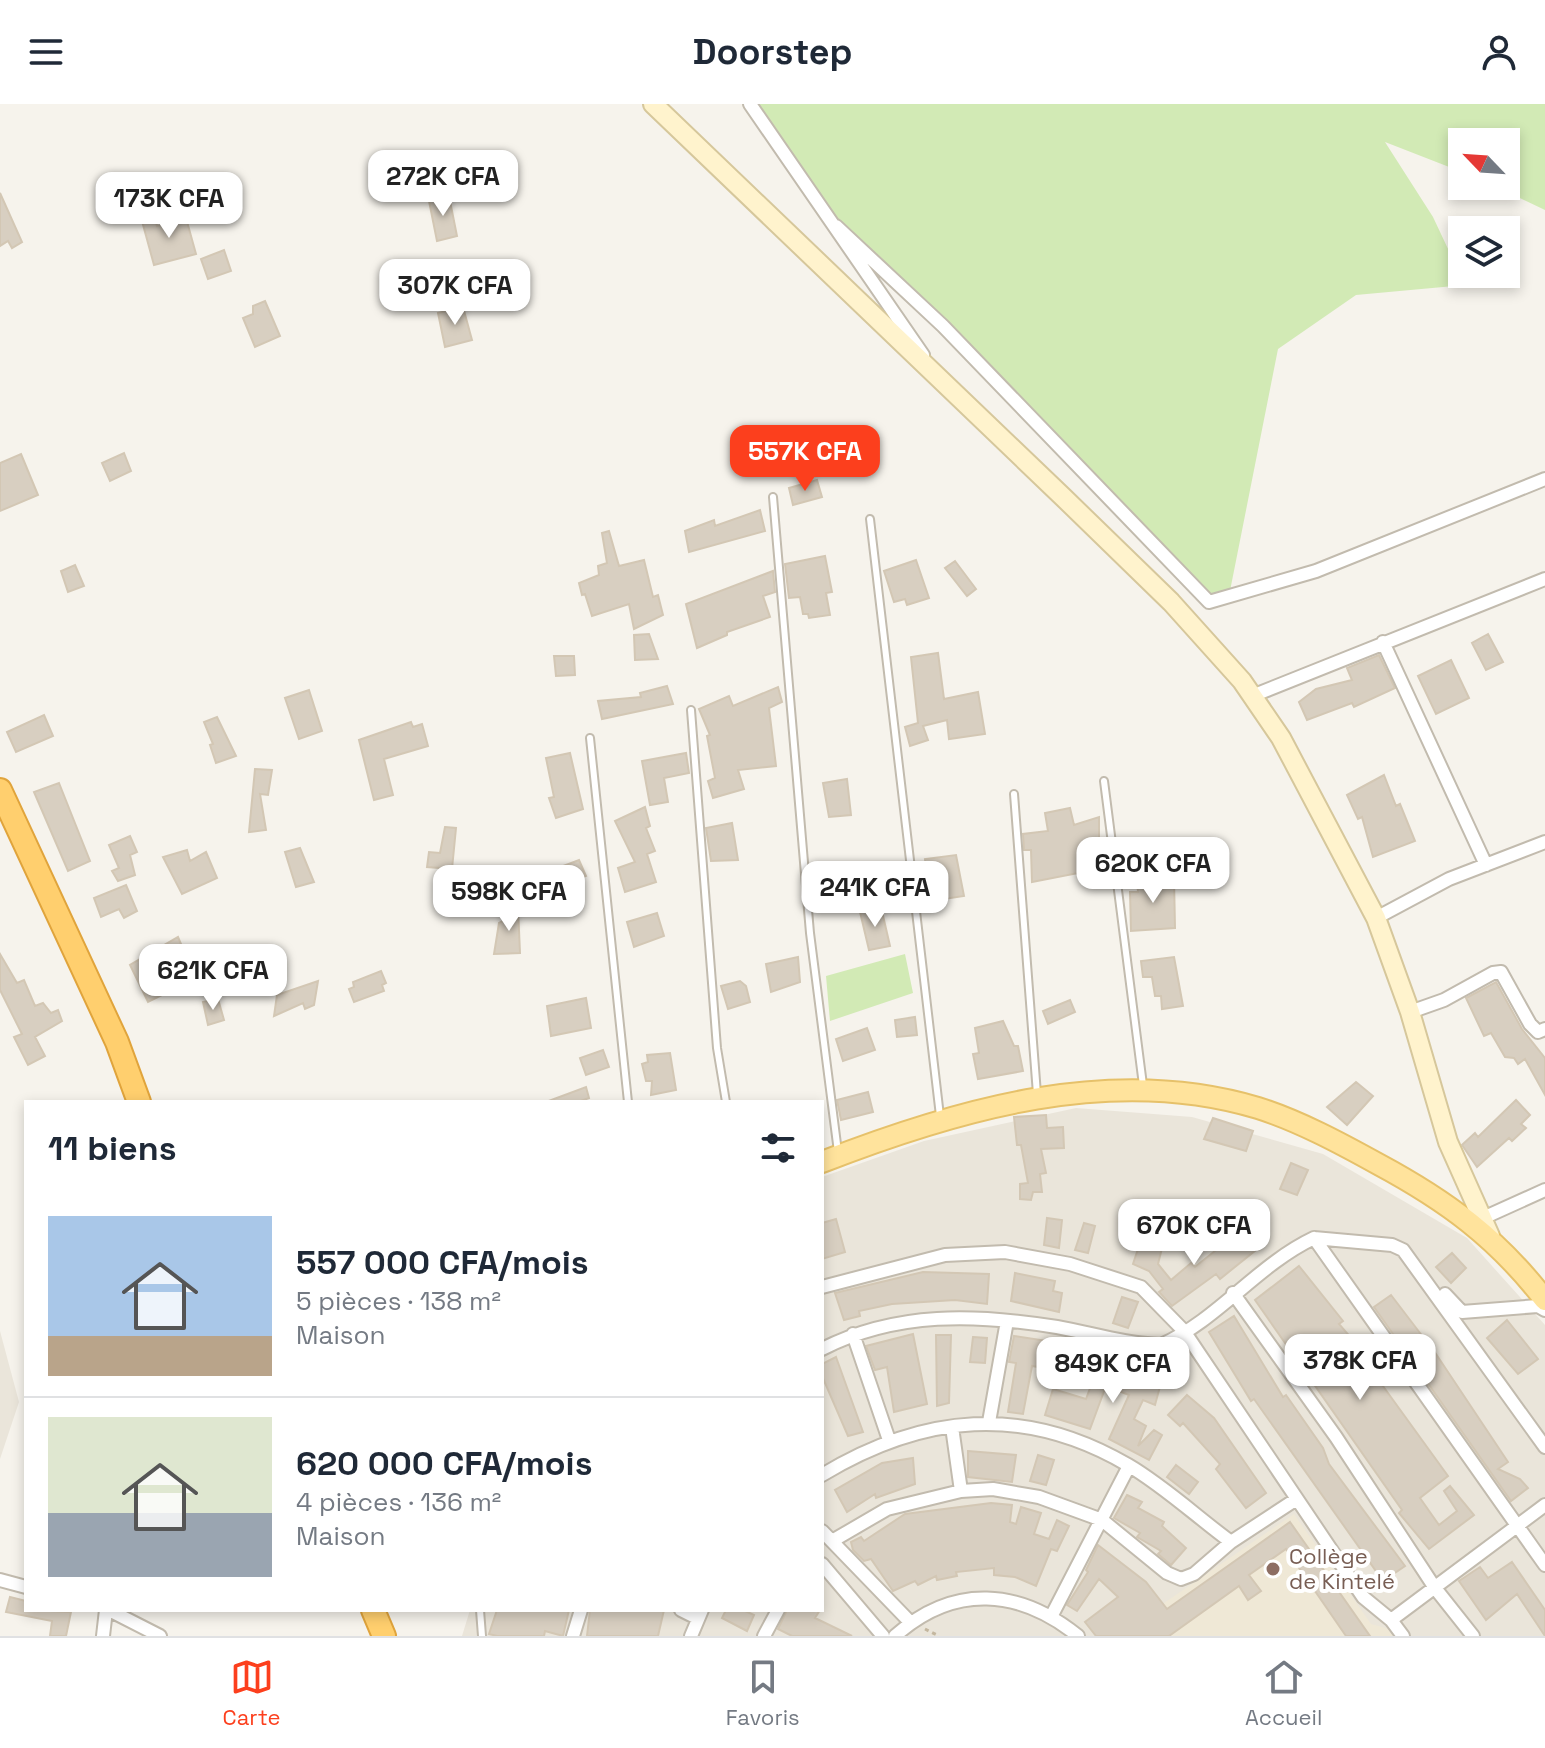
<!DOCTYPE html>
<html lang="fr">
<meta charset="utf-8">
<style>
:root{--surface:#fff;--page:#f2f2f3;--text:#1f2937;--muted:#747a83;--line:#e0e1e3;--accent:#fc3f1d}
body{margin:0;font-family:"Space Grotesk",sans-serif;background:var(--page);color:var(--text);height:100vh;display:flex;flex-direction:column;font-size:30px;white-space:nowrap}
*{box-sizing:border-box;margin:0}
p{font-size:26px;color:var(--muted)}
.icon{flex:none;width:44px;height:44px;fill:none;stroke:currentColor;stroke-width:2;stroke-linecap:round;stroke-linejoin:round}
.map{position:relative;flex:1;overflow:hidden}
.details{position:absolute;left:24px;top:996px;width:800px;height:512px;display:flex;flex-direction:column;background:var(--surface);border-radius:0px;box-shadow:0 4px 12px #0003}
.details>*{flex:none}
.needle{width:52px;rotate:295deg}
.controls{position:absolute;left:1448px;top:24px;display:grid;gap:16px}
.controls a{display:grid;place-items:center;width:72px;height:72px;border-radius:0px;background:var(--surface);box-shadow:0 4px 12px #0003;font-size:40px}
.price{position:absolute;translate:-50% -68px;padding:0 18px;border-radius:16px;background:#fff;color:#222;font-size:26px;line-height:52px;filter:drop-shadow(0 2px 4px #0008)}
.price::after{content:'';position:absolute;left:50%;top:48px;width:24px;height:18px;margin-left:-12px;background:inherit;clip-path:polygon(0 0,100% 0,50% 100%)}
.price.current{background:var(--accent);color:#fff}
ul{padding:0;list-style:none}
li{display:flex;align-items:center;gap:24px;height:200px;padding:0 24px}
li+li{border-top:2px solid var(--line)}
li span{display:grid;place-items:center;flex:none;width:224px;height:160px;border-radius:0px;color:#555}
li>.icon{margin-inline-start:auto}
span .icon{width:96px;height:96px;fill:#fffc;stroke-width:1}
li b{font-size:34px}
h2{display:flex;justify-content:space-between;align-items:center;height:96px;padding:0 24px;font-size:34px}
header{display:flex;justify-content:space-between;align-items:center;height:104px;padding:0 24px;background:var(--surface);font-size:36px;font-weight:600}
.tab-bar{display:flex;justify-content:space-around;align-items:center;height:112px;border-top:2px solid var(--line);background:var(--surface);font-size:22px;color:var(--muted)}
.tab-bar a{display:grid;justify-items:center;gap:4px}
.tab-bar .current{color:var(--accent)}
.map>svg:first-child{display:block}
.residential{fill:#eae5da}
.education{fill:#efe8d6}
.green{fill:#d2eab5}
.building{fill:#d8cfc1;stroke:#d3c7b4;stroke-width:2}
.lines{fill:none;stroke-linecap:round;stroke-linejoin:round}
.lane-casing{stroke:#c2bbae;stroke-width:10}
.street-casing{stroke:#c2bbae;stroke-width:16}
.secondary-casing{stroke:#d6c79b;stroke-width:22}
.primary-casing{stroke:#e6c16a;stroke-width:24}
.highway-casing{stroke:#e0a43c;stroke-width:26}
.path{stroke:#c4b79f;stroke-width:3;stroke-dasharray:4 4;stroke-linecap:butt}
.lane{stroke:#fff;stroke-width:6}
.street{stroke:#fff;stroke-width:12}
.secondary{stroke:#fff3cd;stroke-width:18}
.primary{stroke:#ffe39c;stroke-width:20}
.highway{stroke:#ffcf6e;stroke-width:22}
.education-dot{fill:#8d6e63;stroke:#fff;stroke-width:3}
.labels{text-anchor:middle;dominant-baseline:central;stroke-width:8;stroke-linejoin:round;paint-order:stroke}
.education-label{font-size:22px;fill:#785e54;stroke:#fff;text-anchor:start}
</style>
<header><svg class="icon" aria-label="menu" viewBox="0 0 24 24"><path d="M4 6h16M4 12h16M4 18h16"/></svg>Doorstep<svg class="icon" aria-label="person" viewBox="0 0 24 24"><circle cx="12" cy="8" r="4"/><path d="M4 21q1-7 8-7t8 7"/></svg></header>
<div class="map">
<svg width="1545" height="1532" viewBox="0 0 1545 1532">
<rect width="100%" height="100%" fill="#f6f3ec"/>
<!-- residential -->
<path class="residential" d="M1076 1004 1192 1013 1323 1050 1467 1134 1545 1221V1532H462L470 1506H822V1073L924 1037Z
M0 1227 19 1298 0 1355Z"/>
<!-- education -->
<path class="education" d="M1294 1410 1371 1520 1389 1525 1394 1532H1116Z"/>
<!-- green -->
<path class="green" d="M751 0H1545V106L1495 82H1506V38H1462V68L1385 38 1433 113 1465 181 1356 191 1278 245 1229 492 1209 498 836 122Z
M905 850 913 889 830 917 826 872Z"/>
<!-- building -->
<path class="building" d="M0 89 22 138 12 144 8 137 0 142Z
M449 92 457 132 437 137 429 97Z
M155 114 157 122 186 114 196 150 154 161 142 117Z
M224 146 231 167 208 175 201 155Z
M265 197 280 232 255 243 243 214 253 210V202Z
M463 203 472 236 445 243 438 209Z
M124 349 131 367 110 377 102 359Z
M21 350 38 391 0 407V359Z
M817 376 822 393 793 401 789 384Z
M760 406 765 427 689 448 685 427 714 416 715 422Z
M609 427 619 462 644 456 653 493 658 491 663 511 634 525 629 500 592 512 585 490 582 491 579 479 599 471 598 462 607 459 602 429Z
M825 452 832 488 826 489 830 511 809 514 808 510H803L800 493 789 494 785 460Z
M916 456 929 494 907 501 905 495 894 498 884 467Z
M955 457 976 485 967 492 945 464Z
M75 461 84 482 68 488 61 467Z
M773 467 775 488 763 492 770 513 727 528V531L697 544 686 500Z
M649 530 658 555 635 556 634 531Z
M1488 530 1503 558 1486 566 1472 539Z
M938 549 944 595 978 588 985 630 949 635 947 616 923 622 928 636 910 642 905 623 918 619 911 553Z
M1379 551 1395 584 1354 603 1352 599 1307 616 1299 598 1316 585 1352 576 1347 564Z
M554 552H574L575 571 556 572Z
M1451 556 1469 594 1436 610 1418 572Z
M667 582 673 600 602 615 598 597 641 593 640 589Z
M778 583 782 598 769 604 776 662 738 666 744 685 713 694 708 677 715 674 707 632 710 631 699 605 729 592 733 602Z
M309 586 322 627 299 635 285 594Z
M44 611 53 632 16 648 7 628Z
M217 613 236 652 216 659 210 641 213 640 204 618Z
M411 618 413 623 422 620 428 642 384 655 393 691 374 696 359 636Z
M570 649 583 705 556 714 549 694 554 693 546 654Z
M686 649 689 669 664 674 668 698 650 701 642 657Z
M255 665 272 666 268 691 260 690 266 726 249 728Z
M1384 671 1396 702 1400 700 1415 737 1373 753 1362 713 1358 715 1347 691Z
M847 675 851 711 829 713 823 679Z
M59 679 90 757 68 767 34 688Z
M645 703 650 722 646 724 655 747 647 750 656 778 625 788 618 764 635 758 615 717Z
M1070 704 1074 721 1099 713V738L1105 735 1109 763 1032 778 1031 746H1024L1023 730 1048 727 1045 709Z
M732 719 738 756 711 757 706 724Z
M445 723 456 724 452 765 427 763 429 748 440 749Z
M130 732 137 748 130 751 135 771 118 777 112 767 119 764 109 741Z
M300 744 314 778 296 783 285 748Z
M187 746 190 757 206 748 217 774 182 790 163 753Z
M956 751 964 792 930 797 925 755Z
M579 756 586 772 561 781 555 765Z
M1174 774 1175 824 1131 827 1130 788H1138L1137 776Z
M126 781 137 807 124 814 119 805 101 813 94 794Z
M503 803H518L520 849 494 850 499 819 503 817Z
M881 803 890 842 869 846 860 808Z
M657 809 664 832 634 843 627 818Z
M178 833 186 852 153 866 164 890 148 898 130 861Z
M0 850 17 879 24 876 35 902 43 899 51 909 58 906 62 917 35 933 45 952 28 961 14 933 22 930 0 886Z
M798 853 800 878 771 888 766 860Z
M1174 853 1183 902 1162 905 1161 892H1155L1152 873H1143L1141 857Z
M381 867 386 879 382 881 384 887 354 898 349 885 354 883 353 878Z
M318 877 314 901 305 905 303 899 274 912 277 891Z
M740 877 746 882 750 898 728 905 721 882Z
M1496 878 1522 925 1545 954V991L1525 955 1518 960 1514 954 1505 953 1491 929 1484 932 1466 894Z
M586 894 591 924 551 932 547 902Z
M218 895 224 916 208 921 203 898Z
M1070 896 1075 908 1048 920 1043 907Z
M915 913 917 931 897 933 895 916Z
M1003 917 1014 942H1018L1023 967 978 975 973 950 979 949 975 924Z
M867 924 875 946 843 957 836 935Z
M603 946 609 963 586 971 580 954Z
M670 949 676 986 651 991 652 977H646L642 960 648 958 647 951Z
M1356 978 1373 992 1347 1021 1327 1003Z
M586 983 589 994 578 998H546Z
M868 988 873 1008 841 1016 837 996Z
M1516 996 1530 1011 1521 1020 1526 1024 1512 1037 1509 1034 1477 1063 1462 1041 1475 1029 1478 1033Z
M1046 1011 1047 1024 1063 1023 1064 1044 1041 1045 1046 1069 1040 1070 1042 1088H1033L1031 1096 1020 1095V1080L1028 1079 1021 1041H1017L1014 1013Z
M1213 1014 1253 1027 1246 1047 1204 1035Z
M1291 1059 1308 1066 1297 1091 1280 1085Z
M1047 1114 1062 1116 1059 1144 1044 1141Z
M836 1115 845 1148 822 1155V1119Z
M1084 1119 1095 1122 1088 1149 1075 1146Z
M1240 1127 1256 1146 1220 1175 1216 1170 1172 1202 1159 1188 1163 1185 1149 1167 1133 1160 1140 1139 1162 1144 1158 1160 1171 1176 1191 1159 1195 1163Z
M1452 1149 1466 1164 1451 1179 1436 1163Z
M1299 1162 1343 1217 1339 1220 1371 1257 1367 1260 1448 1372 1420 1394 1439 1421 1457 1407 1444 1387 1450 1382 1474 1411 1429 1445 1399 1409 1402 1406 1255 1196Z
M923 1168 989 1170 987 1200 955 1196 892 1200 859 1207 860 1212 844 1216 835 1189Z
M1015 1169 1055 1177 1053 1187 1062 1189 1059 1208 1011 1197Z
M1391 1191 1436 1250 1508 1358 1498 1365 1520 1375 1528 1384 1511 1397 1374 1203Z
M1122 1193 1138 1198 1128 1224 1113 1219Z
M1234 1212 1283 1293 1286 1291 1323 1344 1329 1360 1405 1462 1383 1477 1254 1295 1251 1297 1209 1228Z
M1507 1216 1538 1255 1518 1270 1487 1234Z
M913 1230 927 1300 894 1308 887 1263 875 1266 866 1242Z
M936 1231H951L949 1299 937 1302Z
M1014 1232 1054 1238 1052 1253 1061 1256 1066 1240 1082 1243 1077 1260 1083 1261 1081 1270 1032 1262 1023 1310 1008 1308 1016 1259 1009 1258Z
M973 1233 987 1234 985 1259 970 1258Z
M1102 1252 1162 1275 1155 1301 1143 1296 1134 1315 1146 1322 1138 1342 1154 1326 1162 1331 1149 1356 1109 1335 1129 1291 1106 1282 1090 1325 1045 1311 1053 1285 1086 1295Z
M836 1253 863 1328 848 1332 822 1272V1260Z
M1187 1291 1214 1314 1266 1389 1246 1404 1216 1365 1220 1360 1183 1319 1180 1322 1168 1311Z
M968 1347 1016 1351 1012 1378 968 1373Z
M1038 1351 1054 1356 1046 1381 1030 1377Z
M913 1354 915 1380 876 1394 875 1390 847 1408 835 1386 882 1359Z
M1176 1361 1198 1378 1189 1390 1167 1373Z
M1127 1391 1142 1398 1138 1404 1164 1418 1162 1422 1186 1444 1171 1461 1158 1450 1161 1447 1137 1433 1140 1429 1114 1414Z
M991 1399 1012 1401 1010 1418 1016 1420 1021 1403 1041 1409 1034 1430 1049 1435 1057 1416 1069 1422 1057 1447 1051 1445 1036 1482 1015 1473 994 1471V1464L956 1468 957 1472 937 1476 936 1472 918 1481 915 1477 893 1487 871 1455 864 1457 853 1446 851 1438 861 1433 864 1437 905 1410Z
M1290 1418 1370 1532H1346L1286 1445 1249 1471 1261 1487 1248 1496 1239 1482 1169 1532H1096L1085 1518 1118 1493 1099 1475 1077 1507 1067 1501 1088 1468 1086 1466 1098 1441 1146 1478 1167 1505Z
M1512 1458 1545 1506V1532L1517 1490 1486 1516 1459 1477 1480 1463 1488 1474Z
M10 1493 26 1497V1506L71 1508 66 1532H50L52 1517 6 1508Z
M497 1506H569L563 1532 545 1527 544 1532H497L489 1530Z
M590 1506H664L658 1532H587Z
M726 1506H743L754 1511 747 1527 722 1514Z
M787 1506H820L815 1514 852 1532H792L778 1525Z"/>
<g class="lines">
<!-- lane casing -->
<g class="lane-casing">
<path id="lane" d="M773 393 810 829 838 1048
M870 415 940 1012
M691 606 717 944 726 998
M590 634 628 998
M1104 677 1143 981
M1014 690 1037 990
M480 1506 482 1532"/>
</g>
<!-- street casing -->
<g class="street-casing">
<path id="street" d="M750 0 923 251
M836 122 943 222 1209 498 1316 467 1545 375
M1383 538 1486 761
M1252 592 1545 475
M1376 814 1449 775 1545 738
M1410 908 1444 896 1493 869 1501 868 1530 920 1538 928 1545 925
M1483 1114 1545 1086
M1314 1134 1392 1141 1403 1146 1545 1343
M822 1183 945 1151 1005 1148 1070 1160 1141 1183 1184 1227 1363 1493 1391 1516 1403 1532
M1233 1189 1336 1333 1435 1484 1473 1532
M1445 1190 1462 1208 1538 1202 1545 1206
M853 1230 889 1336
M822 1245C897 1207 976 1210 1057 1223 1091 1229 1126 1240 1161 1241 1218 1216 1257 1161 1314 1134L1545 1461
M989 1318 1007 1217
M952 1323 961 1387
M822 1371C923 1310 1024 1300 1128 1361 1164 1382 1197 1413 1231 1438
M822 1427 910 1518
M832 1437 887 1405 961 1387 993 1385 1039 1393 1102 1416 1167 1469 1181 1475 1194 1470 1231 1438 1295 1396
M822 1460 883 1532
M0 1476 26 1483
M109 1506 160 1532
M681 1506 697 1514
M1052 1511 1129 1362
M1391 1516 1545 1401
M103 1532 106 1506
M573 1532 581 1506
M691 1532 702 1506
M764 1532 778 1506
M895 1532C954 1479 1020 1485 1078 1532"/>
</g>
<!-- secondary casing -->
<g class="secondary-casing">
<path id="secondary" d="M653 0 1063 393 1171 498 1242 577 1281 634 1376 814 1410 908 1448 1038 1490 1132"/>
</g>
<!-- primary casing -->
<g class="primary-casing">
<path id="primary" d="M822 1058C958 1005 1112 960 1258 1004 1299 1017 1340 1039 1378 1060 1447 1097 1497 1134 1545 1196"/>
</g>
<!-- highway casing -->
<g class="highway-casing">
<path id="highway" d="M0 686 117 938 139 998
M373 1506 384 1532"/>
</g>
<!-- path -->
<path class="path" d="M925 1525 939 1532"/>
<!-- lane -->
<use href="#lane" class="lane"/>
<!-- street -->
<use href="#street" class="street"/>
<!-- secondary -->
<use href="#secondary" class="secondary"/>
<!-- primary -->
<use href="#primary" class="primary"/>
<!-- highway -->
<use href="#highway" class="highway"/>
</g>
<!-- markers -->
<circle class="education-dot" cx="1273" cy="1465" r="8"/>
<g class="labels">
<!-- education labels -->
<g class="education-label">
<text x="1289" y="1452">Collège<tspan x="1289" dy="25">de Kintelé</tspan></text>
</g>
</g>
</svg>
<div class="controls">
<a><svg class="needle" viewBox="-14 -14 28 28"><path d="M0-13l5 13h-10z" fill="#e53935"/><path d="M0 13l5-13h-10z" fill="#747a83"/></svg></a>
<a><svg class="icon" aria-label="layers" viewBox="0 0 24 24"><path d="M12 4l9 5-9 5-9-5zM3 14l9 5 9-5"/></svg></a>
</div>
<b class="price" style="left:443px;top:114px">272K CFA</b>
<b class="price" style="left:169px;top:136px">173K CFA</b>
<b class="price" style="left:455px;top:223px">307K CFA</b>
<b class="price current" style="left:805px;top:389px">557K CFA</b>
<b class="price" style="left:1153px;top:801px">620K CFA</b>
<b class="price" style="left:875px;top:825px">241K CFA</b>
<b class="price" style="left:509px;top:829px">598K CFA</b>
<b class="price" style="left:213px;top:908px">621K CFA</b>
<b class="price" style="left:1194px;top:1163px">670K CFA</b>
<b class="price" style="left:1360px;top:1298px">378K CFA</b>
<b class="price" style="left:1113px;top:1301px">849K CFA</b>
<section class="details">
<h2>11 biens<svg class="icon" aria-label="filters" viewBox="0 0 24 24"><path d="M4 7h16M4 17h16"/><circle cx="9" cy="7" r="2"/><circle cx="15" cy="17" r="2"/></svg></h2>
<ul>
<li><span style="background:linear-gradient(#a9c7e8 75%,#b9a48a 0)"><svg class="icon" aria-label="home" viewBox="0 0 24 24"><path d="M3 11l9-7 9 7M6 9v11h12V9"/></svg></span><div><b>557 000 CFA/mois</b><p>5 pièces · 138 m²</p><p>Maison</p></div></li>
<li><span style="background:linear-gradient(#dfe7d0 60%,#9aa5b1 0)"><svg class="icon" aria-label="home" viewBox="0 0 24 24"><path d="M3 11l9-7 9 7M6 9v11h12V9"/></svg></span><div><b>620 000 CFA/mois</b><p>4 pièces · 136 m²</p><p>Maison</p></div></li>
</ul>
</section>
</div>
<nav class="tab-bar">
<a class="current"><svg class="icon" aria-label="map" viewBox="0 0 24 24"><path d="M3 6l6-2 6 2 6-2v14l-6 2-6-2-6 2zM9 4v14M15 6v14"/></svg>Carte</a>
<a><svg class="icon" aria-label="saved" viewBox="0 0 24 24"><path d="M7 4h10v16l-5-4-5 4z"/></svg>Favoris</a>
<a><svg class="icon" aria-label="home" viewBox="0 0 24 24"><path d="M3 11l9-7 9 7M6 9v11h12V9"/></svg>Accueil</a>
</nav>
